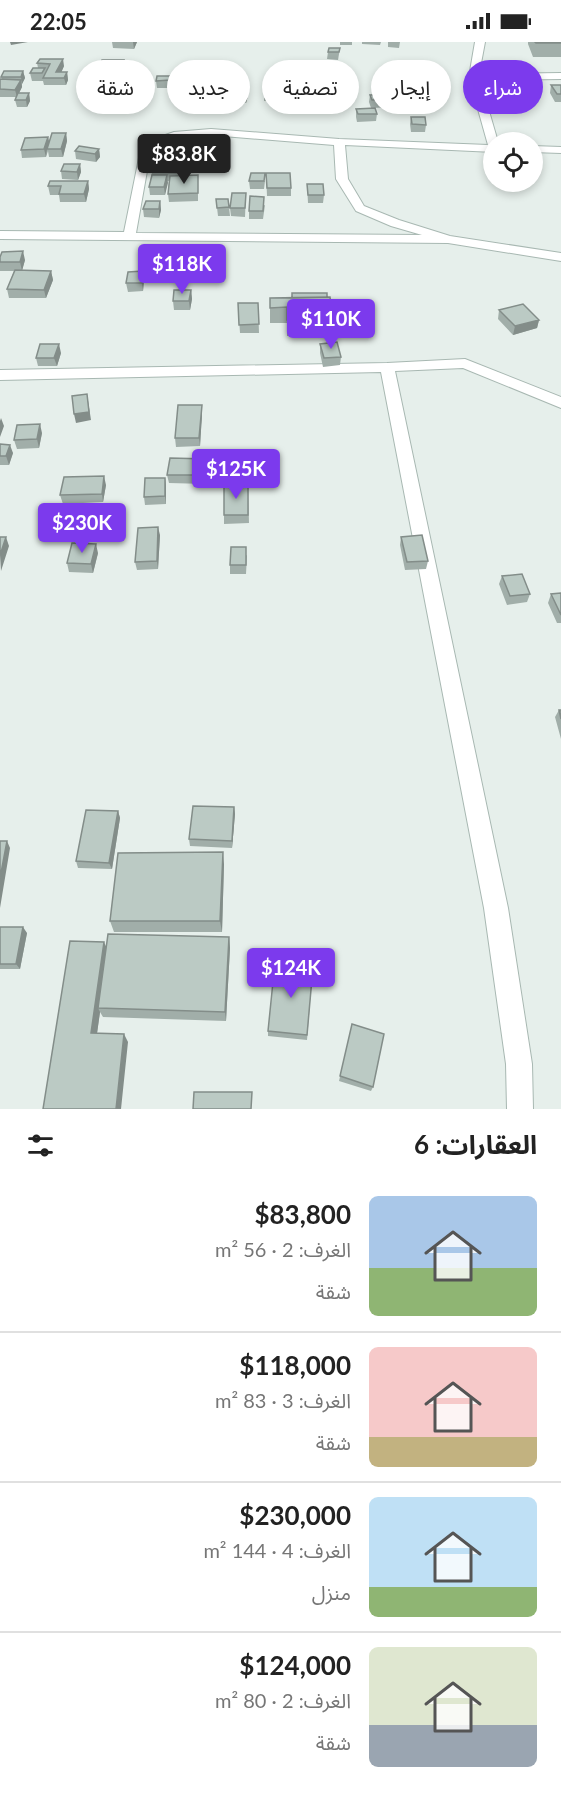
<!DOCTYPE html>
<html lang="ar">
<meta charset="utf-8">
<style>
:root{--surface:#fff;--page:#f2f2f2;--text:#222;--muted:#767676;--line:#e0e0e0;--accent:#7c3aed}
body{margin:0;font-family:Lato,"Noto Sans Arabic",sans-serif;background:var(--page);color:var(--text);direction:rtl;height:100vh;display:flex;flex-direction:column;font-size:22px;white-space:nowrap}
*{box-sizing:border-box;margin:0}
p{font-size:20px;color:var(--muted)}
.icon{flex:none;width:33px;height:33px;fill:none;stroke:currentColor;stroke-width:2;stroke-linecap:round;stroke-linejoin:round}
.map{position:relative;height:1067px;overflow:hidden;direction:ltr}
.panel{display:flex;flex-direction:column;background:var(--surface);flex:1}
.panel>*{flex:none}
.top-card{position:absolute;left:18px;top:18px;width:525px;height:54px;direction:rtl;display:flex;gap:12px}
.controls{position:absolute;left:483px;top:90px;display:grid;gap:12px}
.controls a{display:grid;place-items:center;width:60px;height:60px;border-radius:50%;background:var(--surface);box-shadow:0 3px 9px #0003;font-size:30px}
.price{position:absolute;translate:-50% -51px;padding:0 14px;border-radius:6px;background:var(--accent);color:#fff;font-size:20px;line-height:39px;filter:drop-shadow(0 2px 3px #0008)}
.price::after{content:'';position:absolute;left:50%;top:36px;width:18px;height:14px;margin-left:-9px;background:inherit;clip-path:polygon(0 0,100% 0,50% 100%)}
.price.selected{background:#222;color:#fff}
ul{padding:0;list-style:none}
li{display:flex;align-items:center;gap:18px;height:150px;padding:0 24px}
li+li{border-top:2px solid var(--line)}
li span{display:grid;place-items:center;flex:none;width:168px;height:120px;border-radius:9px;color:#555}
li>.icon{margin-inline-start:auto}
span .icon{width:72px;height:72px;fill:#fffc;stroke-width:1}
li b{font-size:26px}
h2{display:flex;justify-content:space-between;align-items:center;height:72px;padding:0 24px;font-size:26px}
.pill{padding:0 21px;border-radius:27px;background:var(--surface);box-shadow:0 3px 9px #0003;font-size:21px;line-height:54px}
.pill.selected{background:var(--accent);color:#fff}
.status{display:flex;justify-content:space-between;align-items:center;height:42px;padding:0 30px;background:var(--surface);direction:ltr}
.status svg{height:16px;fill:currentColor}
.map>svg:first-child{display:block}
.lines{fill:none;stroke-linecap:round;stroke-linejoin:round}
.minor-casing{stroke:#a8b8b2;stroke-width:2}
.minor{fill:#fff;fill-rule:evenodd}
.wall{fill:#a1aea9}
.shaded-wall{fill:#838d89}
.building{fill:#bbcac4;stroke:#838d89;stroke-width:1.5}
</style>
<div class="status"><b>22:05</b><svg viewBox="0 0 49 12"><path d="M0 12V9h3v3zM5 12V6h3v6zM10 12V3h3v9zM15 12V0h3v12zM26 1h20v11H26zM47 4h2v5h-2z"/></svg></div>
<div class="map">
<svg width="561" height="1067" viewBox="0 0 561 1067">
<rect width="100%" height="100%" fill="#e6efeb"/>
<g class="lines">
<!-- minor casing -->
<g class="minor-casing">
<path id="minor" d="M475 0H485L479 32 561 31V37L480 38 498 100H494V110L345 103 348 137 364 164 399 178 450 194 561 211V219L448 201 0 197V189L124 190 140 111 151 98 174 90 211 87 339 97 488 103 469 35ZM211 93 334 103 336 137 356 169 391 184 422 193 136 191 150 112C166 94 188 95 211 93Z
M532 104 561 105V111L532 110Z
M465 317 561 355V366L463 326 395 329 508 866 532 1022 533 1067H507L506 1022 484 866 381 330 0 338V328L387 321Z"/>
</g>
<!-- minor -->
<use href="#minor" class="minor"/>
</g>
<!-- wall -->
<path class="wall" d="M112 0H137L134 7 113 6Z
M340 0H352V3H340Z
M362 0H381L380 3 362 2Z
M388 0H400L399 6 388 5Z
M528 0H561V15H533L528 2Z
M340 6 338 18 327 17 328 10Z
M40 17 64 24 61 30H67L68 38 66 43H44L43 39H32L30 31 38 26 37 21Z
M124 18 125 25 123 32H101L100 24Z
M23 29 25 36 22 42V45L19 51H29L30 59 27 65H17L15 58 16 55H0V37H2L1 35Z
M170 34 171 46H157L156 39Z
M94 40 105 47 102 54 91 53 90 46Z
M551 43H561V60H555L550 51Z
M297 48 296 55 294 71 283 70V60L264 59V51Z
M219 52 248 54 246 61 219 60Z
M370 53 396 57V65L371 66 369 60Z
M356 67 377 72 376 79 357 80 356 75Z
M411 75 426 83 425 90H411L410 82Z
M66 91 67 99 63 115H49L48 109 46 115 22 116 21 108 48 95 49 101Z
M218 97V105L216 118 191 117 190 109Z
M99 107 100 115 96 120 76 117 75 109Z
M80 122 81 130 78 138 62 137 61 129Z
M152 130 185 131V134L198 133V159L169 160 168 152 169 139H167L165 153H150L149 145Z
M266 131 291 146V154H267Z
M88 139 89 147 86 160H60L59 153H50L48 144Z
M249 139H265L264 147H250Z
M307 142 324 153 323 161H308Z
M246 151 245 175 231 174 230 166Z
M216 157 229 165 230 174H218Z
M160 159 161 168 159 176 144 175 143 167Z
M265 163 263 177H249V169Z
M0 215 25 218 22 228 51 229 53 238 46 256H9L7 247 14 229H0Z
M143 229 144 238 143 249 128 250 126 241Z
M191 248 192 257 190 268H174L173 259Z
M327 255 333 278 332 294H287V281H270V256Z
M238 261H258L259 291H240Z
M499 268 539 278 537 286 513 293 498 277Z
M320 302 341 315 340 323 323 325 320 311Z
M61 311 57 324H38L36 316Z
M202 372 200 404 176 405 175 396Z
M42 391 39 406 17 407 14 398Z
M0 402 13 411 9 423H0Z
M208 426 206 442 169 441 167 433Z
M165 436 166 444V462L145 463 144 455Z
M248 442 249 481 224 482V473Z
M106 443 103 460 63 462 60 453Z
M160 493 158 527 137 528 135 520Z
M401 495 428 519 426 527 405 528 400 503Z
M98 511 93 531 69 530 67 521Z
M247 513 246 532H230V523Z
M502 534 530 552 527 560 507 563 499 542Z
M561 551V581H557L548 561 551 552Z
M559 668H561V697L555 675Z
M234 765 235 772 232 806 190 804 189 797Z
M118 769 120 776 112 827 78 826 76 819Z
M224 822 222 890H114L110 879Z
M0 885 27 891 20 927H0Z
M229 895 230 906 226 979 103 975 100 970 97 991 128 1000 43 1067 106 906Z
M313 925 307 998 268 994V989Z
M352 982 373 1045 371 1049 339 1039Z"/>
<!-- shaded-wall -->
<path class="shaded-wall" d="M10 0H28L11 3Z
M133 0H137L134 7Z
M63 17 64 24 59 36 56 30Z
M124 18 125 25 123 32 122 25Z
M23 29 25 36 22 42 21 35Z
M67 30 68 38 66 43 64 36Z
M21 38 22 45 17 55 15 48Z
M104 40 105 47 102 54 101 46Z
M248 46V54L246 61V53Z
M297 48 296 55 294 71V63Z
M29 51 30 59 27 65 26 58Z
M66 91 67 99 63 115 61 107Z
M48 95 50 103 47 107 46 115 44 107Z
M218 97V105L216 118V110Z
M99 107 100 115 96 120 95 112Z
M80 122 81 130 78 138 77 130Z
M167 133 168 141 165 153 164 145Z
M88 139 89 147 86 160 84 152Z
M160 159 161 168 159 176V167Z
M23 209 25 218 22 229 20 220Z
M51 229 53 238 46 256 44 248Z
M143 229 144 238 143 249 142 241Z
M191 248 192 257 190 268 189 259Z
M539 278 537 286 513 293 515 284Z
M59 302 61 311 57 324 54 316Z
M87 352 91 378 76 381 74 372Z
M202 363V372L200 404 199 396Z
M1 376 4 384 0 395V379Z
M40 382 42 391 39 406 37 397Z
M10 403 13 411 9 423 6 414Z
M207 417 208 426 206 442V433Z
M104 434 106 443 103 460 102 452Z
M165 436 166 444V462L165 454Z
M158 485 160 493 158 527 157 519Z
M6 495 9 504 1 529 0 513Z
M96 502 98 511 93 531 91 522Z
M234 765 235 772 232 806V799Z
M118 769 120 776 112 827 109 821Z
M7 799 10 806 0 866V836Z
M223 810 224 822 222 890 220 879Z
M23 885 27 891 20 927 16 922Z
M229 895 230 906 226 979 225 970Z
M104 900 109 911 98 966 100 970 96 999 91 991Z
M124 992 128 1000 121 1067H116Z"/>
<!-- building -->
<path class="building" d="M535 0H561V1H536Z
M329 6H340L339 10H328Z
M40 17H63L56 30H67L64 36H43L50 22 37 21Z
M102 18H124L122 25 100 24Z
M33 26H45L42 31H30Z
M4 29H23L21 35H1Z
M157 34H170V38L156 39Z
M0 37 21 38 15 48 0 47Z
M94 40H104L101 46H90Z
M551 43H561V52H557Z
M221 45 248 46 246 53 219 52Z
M265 46 297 48 294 63 283 62 285 52 264 51Z
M18 51H29L26 58H15Z
M395 52 396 57 372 58 370 53Z
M375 66 377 72H358L356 67Z
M411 75H425L426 83 412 82Z
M52 91H66L61 107H47Z
M48 95 44 107 21 108 25 96Z
M193 96 218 97 216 110 190 109Z
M79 104 99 107 95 112 75 109Z
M64 122H80L77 130 61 129Z
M154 122H185L183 131 152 130Z
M251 131H265L264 139H249Z
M266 131H290L291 146H267Z
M152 133H167L164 145H149Z
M198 133V151L168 152 170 134Z
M50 139H88L84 152H59L61 144H48Z
M307 142H323L324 153H308Z
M232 151H246L245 166H230Z
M250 154 264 155 263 169H249Z
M216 157H228L229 165 217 166Z
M146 159H160L159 167H143Z
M23 209 20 220H0V215L2 210Z
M15 228 51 229 44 248 7 247Z
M143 229 142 241H126L128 230Z
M174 248H191L189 259H173Z
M292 251H327V255L292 256Z
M330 255 333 278H287V265L270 266V256Z
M238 261H258L259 282 239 283Z
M523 262 539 278 515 284 499 268Z
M337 300 341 315 324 316 320 302Z
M40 302H59L54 316H36Z
M87 352 89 370 74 372 72 354Z
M178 363H202L199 396H175Z
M40 382 37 397 14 398 17 383Z
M0 402 10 403 6 414H0Z
M170 416 207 417 206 433H167Z
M104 434 102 452 60 453 64 435Z
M145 436H165V454L144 455Z
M248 442V473H224V443Z
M158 485 157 519 135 520 138 486Z
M422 493 428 519 407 520 401 495Z
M0 495H6L0 513Z
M72 501 96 502 91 522 67 521Z
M231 505H246V523H230Z
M522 532 530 552 510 554 502 534Z
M561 551V573L551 552Z
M559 668H561V677Z
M193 764 234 765 232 799 189 797Z
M86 768 118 769 109 821 76 819Z
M0 799H7L0 836Z
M223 810 220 879H110L118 811Z
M0 885H23L16 922H0Z
M108 892 229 895 225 970 98 966Z
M70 899 104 900 91 991 124 992 116 1067H43Z
M275 920 313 925 307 993 268 989Z
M352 982 384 992 373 1045 340 1034Z
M194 1050H252L251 1067H193Z"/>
</svg>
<div class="controls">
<a><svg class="icon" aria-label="locate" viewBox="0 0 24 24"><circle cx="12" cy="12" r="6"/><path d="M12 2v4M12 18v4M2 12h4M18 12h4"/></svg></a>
</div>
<b class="price selected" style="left:184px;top:143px">$83.8K</b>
<b class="price" style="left:182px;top:253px">$118K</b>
<b class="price" style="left:331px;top:308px">$110K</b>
<b class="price" style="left:236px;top:458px">$125K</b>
<b class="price" style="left:82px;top:512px">$230K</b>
<b class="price" style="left:291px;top:957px">$124K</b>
<div class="top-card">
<a class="pill selected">شراء</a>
<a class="pill">إيجار</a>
<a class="pill">تصفية</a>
<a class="pill">جديد</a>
<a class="pill">شقة</a>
</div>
</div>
<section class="panel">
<h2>العقارات: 6<svg class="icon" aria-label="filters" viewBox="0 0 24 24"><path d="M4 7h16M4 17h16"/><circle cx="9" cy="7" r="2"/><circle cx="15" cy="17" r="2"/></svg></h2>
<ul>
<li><span style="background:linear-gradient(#a9c7e8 60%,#8fb573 0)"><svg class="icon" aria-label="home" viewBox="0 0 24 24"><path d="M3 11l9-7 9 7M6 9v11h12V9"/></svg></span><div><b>$83,800</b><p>الغرف: 2 · 56 m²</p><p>شقة</p></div></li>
<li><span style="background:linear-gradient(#f6c9c9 75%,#c2b280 0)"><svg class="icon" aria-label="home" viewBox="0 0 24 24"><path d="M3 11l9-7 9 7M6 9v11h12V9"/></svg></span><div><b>$118,000</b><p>الغرف: 3 · 83 m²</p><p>شقة</p></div></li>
<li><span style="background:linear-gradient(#bfe0f5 75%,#8fb573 0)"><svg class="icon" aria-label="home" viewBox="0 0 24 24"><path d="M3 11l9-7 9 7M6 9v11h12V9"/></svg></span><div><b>$230,000</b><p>الغرف: 4 · 144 m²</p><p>منزل</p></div></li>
<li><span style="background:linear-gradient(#dfe7d0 65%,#9aa5b1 0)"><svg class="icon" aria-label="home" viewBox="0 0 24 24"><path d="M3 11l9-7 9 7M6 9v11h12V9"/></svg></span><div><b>$124,000</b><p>الغرف: 2 · 80 m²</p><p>شقة</p></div></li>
</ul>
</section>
